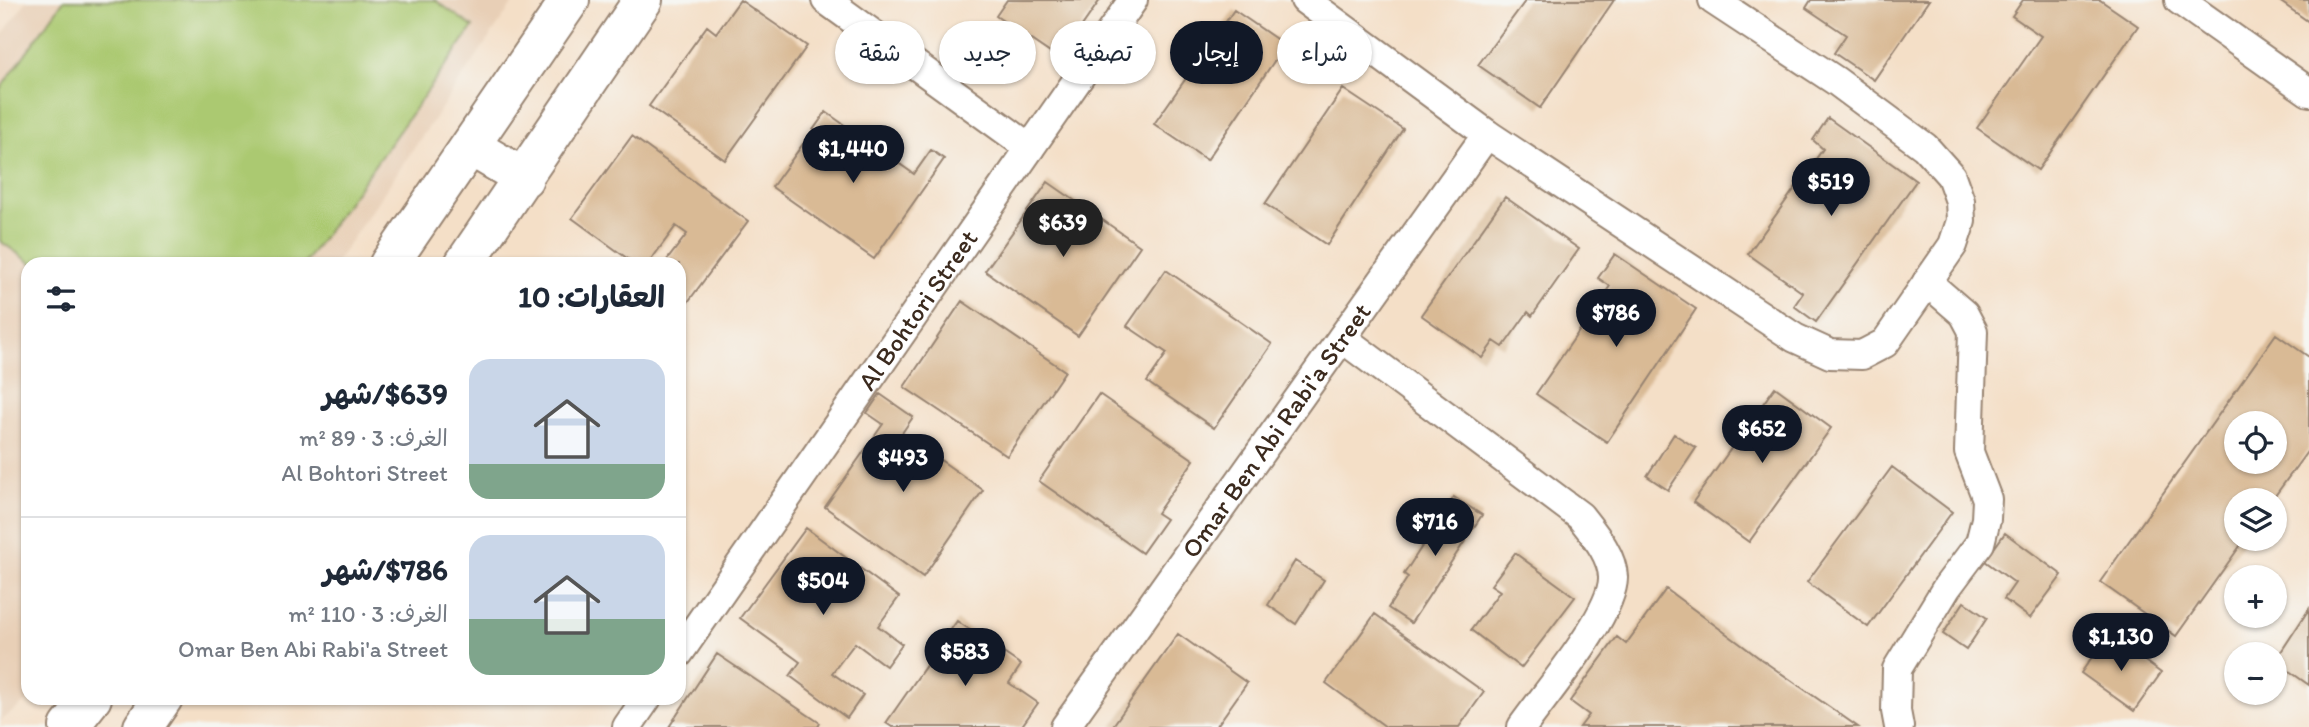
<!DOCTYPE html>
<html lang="ar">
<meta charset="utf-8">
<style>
:root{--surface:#fff;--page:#f2f2f3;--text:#1f2937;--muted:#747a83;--line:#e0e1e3;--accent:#111827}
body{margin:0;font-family:Itim,"Playpen Sans Arabic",sans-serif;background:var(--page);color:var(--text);direction:rtl;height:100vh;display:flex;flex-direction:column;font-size:26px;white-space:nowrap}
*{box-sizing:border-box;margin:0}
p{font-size:23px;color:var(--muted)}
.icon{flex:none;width:38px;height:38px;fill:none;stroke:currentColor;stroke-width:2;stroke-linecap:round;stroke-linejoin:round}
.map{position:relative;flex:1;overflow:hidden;direction:ltr}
.side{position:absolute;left:21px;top:257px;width:665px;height:448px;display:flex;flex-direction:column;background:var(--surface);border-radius:21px;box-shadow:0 2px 5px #0004;direction:rtl}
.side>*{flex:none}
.top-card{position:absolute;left:707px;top:21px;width:665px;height:63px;direction:rtl;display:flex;gap:14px}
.controls{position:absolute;left:2224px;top:411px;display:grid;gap:14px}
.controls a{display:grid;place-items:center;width:63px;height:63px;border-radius:50%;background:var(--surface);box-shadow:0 2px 5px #0004;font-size:35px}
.price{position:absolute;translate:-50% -60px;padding:0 16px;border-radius:24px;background:var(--accent);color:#fff;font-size:23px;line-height:46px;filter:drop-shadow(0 2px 4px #0008)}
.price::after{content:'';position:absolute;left:50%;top:42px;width:21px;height:16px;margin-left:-10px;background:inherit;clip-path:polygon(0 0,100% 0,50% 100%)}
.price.on{background:#222;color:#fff}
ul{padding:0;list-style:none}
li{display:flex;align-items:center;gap:21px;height:175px;padding:0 21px}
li+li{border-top:2px solid var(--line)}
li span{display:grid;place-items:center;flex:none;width:196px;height:140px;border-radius:21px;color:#555}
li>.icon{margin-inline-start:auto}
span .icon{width:84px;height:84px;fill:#fffc;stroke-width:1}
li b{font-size:30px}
h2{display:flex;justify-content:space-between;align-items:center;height:84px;padding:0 21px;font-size:30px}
.tag{padding:0 24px;border-radius:32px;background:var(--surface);box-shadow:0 2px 5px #0004;font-size:24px;line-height:63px}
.tag.on{background:var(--accent);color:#fff}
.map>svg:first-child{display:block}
.built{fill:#e8cfb6}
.green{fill:#abc971;stroke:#737a48;stroke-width:2}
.building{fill:#d9ba95;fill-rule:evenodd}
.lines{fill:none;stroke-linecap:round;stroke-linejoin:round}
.street-casing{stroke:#988472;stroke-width:32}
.primary-casing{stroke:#988472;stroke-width:42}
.street{stroke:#fff;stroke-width:28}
.primary{stroke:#fff;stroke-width:38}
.labels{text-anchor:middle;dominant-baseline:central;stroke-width:6;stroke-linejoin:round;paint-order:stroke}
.street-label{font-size:26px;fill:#3b2a1e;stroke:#f6f6f2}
</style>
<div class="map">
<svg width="2309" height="727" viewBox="0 0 2309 727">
<rect width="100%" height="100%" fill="#f6f6f2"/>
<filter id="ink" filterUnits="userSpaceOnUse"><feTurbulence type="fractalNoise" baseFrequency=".0143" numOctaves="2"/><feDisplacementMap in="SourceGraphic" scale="14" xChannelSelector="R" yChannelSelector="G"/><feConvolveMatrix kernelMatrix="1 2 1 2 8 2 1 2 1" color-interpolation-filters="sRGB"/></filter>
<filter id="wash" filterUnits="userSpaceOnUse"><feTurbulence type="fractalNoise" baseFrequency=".00686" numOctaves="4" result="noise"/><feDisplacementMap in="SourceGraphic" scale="28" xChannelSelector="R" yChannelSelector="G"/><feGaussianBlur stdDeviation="1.57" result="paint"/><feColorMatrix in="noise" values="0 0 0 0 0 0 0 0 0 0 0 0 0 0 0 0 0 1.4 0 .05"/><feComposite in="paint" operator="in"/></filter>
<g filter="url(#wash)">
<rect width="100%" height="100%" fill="#f4dfc7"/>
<!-- built -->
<path class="built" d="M27 0H515L335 264H28V698H31L0 721V38Z"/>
<!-- green -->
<path class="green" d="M64 0H435L473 27 304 264H33L0 241V89Z"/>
<g id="blocks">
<!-- building -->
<path class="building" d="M740 0 807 46 725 160 649 106 707 26 716 33Z
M1007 0H1100L1059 59 996 16Z
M1526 0H1614L1540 108 1478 65Z
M1811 0H1929L1874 80 1834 53 1846 35 1806 8Z
M2023 0H2100L2138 26 2038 170 1977 128 2041 36 2012 16Z
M2278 0H2309V22Z
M1234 10 1285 45 1207 160 1154 124Z
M1343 89 1403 129 1327 245 1265 204Z
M826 112 914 174 931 150 944 159 874 259 772 187Z
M1828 118 1916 181 1816 322 1794 306 1803 293 1748 254 1823 149 1813 140Z
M632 136 748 221 679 314V264H664L687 234 676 226 648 264H635L572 218Z
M1048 182 1140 246 1078 336 985 271Z
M1505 197 1579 249 1532 316 1528 312 1503 347 1494 341 1482 358 1421 315Z
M1615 254 1696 309 1607 442 1536 394 1610 286 1598 278Z
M1166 270 1272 344 1214 428 1147 382 1167 353 1127 326Z
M962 301 1065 371 1007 456 904 387Z
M2276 334 2309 357V449L2272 500H2236V539H2245L2176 636 2100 582ZM2236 424H2275V462H2236Z
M1775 387 1831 428 1749 542 1693 502Z
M880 394 913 417 902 433 983 490 923 577 825 507 883 424 867 413Z
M1099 394 1194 460 1157 513 1166 519 1142 553 1039 481Z
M1674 434 1696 448 1668 490 1647 476Z
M1892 467 1952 512 1868 627 1807 582Z
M1454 497 1482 515 1411 623 1388 608 1408 577 1404 574Z
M806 528 899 597 878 626 902 644 886 666 855 643 832 673 863 695 847 718 790 676 800 662 740 618Z
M2005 533 2062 575 2030 618 2004 599 2015 583 1985 561Z
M1515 553 1575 597 1521 668 1471 630 1500 591 1491 585Z
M1295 561 1324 580 1296 624 1268 605Z
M1666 589 1762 660 1858 727H1580L1589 715 1570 701 1617 637 1626 644Z
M1964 602 1987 618 1966 650 1943 634Z
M2309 609V685L2275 661Z
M1375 614 1484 692 1459 727H1386L1326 683Z
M957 621 1021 665 1009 683 1038 703 1021 727H892L886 723Z
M1178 634 1247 683 1216 727H1112Z
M2108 634 2161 673 2134 711 2081 673Z
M717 654 820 723 818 727H669Z"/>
</g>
</g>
<g filter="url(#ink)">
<use href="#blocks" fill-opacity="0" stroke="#988472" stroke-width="2"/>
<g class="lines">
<!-- street casing -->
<g class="street-casing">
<g id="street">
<path d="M826 0 1030 148"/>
<path d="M1305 0 1487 134 1795 338 1830 354 1862 355 1885 343 1953 245 1961 221 1960 201 1951 176 1925 147 1836 81 1713 0"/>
<path d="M2179 0 2309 92"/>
<path d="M1342 338 1580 516C1593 533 1612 554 1613 577 1614 614 1545 694 1522 727"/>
<path id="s1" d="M679 653 1133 0"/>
<path d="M627 727 647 698"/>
<path id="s2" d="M1065 727 1487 134"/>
<path d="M1899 727 1896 711 1897 669 1947 587 1980 543 1986 519 1987 499 1969 452 1973 331 1964 314 1927 282"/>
</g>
</g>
<!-- primary casing -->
<g class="primary-casing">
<path id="primary" d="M470 146 524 178
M389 264 570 0
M464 264 643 0
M69 727 92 698
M143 727 163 698"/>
</g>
<!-- street -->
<use href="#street" class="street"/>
<!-- primary -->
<use href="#primary" class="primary"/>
</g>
</g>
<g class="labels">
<!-- street labels -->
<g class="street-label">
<text stroke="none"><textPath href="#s1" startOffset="418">Al Bohtori Street</textPath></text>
<text stroke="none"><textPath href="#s2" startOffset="364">Omar Ben Abi Rabi'a Street</textPath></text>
</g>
</g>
</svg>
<div class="controls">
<a><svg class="icon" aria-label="locate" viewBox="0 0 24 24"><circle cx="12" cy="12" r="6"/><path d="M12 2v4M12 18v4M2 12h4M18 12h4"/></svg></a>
<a><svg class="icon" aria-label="layers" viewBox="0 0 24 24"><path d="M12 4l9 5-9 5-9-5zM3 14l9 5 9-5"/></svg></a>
<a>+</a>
<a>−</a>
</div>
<b class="price" style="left:853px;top:185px">$1,440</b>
<b class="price" style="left:1831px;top:218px">$519</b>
<b class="price on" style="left:1063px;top:259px">$639</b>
<b class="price" style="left:1616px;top:349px">$786</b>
<b class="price" style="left:1762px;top:465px">$652</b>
<b class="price" style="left:903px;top:494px">$493</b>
<b class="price" style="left:1435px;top:558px">$716</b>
<b class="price" style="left:823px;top:617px">$504</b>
<b class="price" style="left:2121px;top:673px">$1,130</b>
<b class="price" style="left:965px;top:688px">$583</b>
<div class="top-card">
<a class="tag">شراء</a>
<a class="tag on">إيجار</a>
<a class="tag">تصفية</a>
<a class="tag">جديد</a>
<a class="tag">شقة</a>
</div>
<section class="side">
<h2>العقارات: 10<svg class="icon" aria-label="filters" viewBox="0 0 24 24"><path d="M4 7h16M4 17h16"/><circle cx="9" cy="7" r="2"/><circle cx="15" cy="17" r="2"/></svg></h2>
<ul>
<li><span style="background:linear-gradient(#c9d6e8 75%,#7fa58c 0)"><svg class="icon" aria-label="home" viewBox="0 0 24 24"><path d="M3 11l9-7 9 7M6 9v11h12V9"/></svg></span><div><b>$639/شهر</b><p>الغرف: 3 · 89 m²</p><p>Al Bohtori Street</p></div></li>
<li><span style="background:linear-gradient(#c9d6e8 60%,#7fa58c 0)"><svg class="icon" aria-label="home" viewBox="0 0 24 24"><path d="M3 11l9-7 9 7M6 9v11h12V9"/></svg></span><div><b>$786/شهر</b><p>الغرف: 3 · 110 m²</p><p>Omar Ben Abi Rabi'a Street</p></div></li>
</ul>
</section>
</div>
